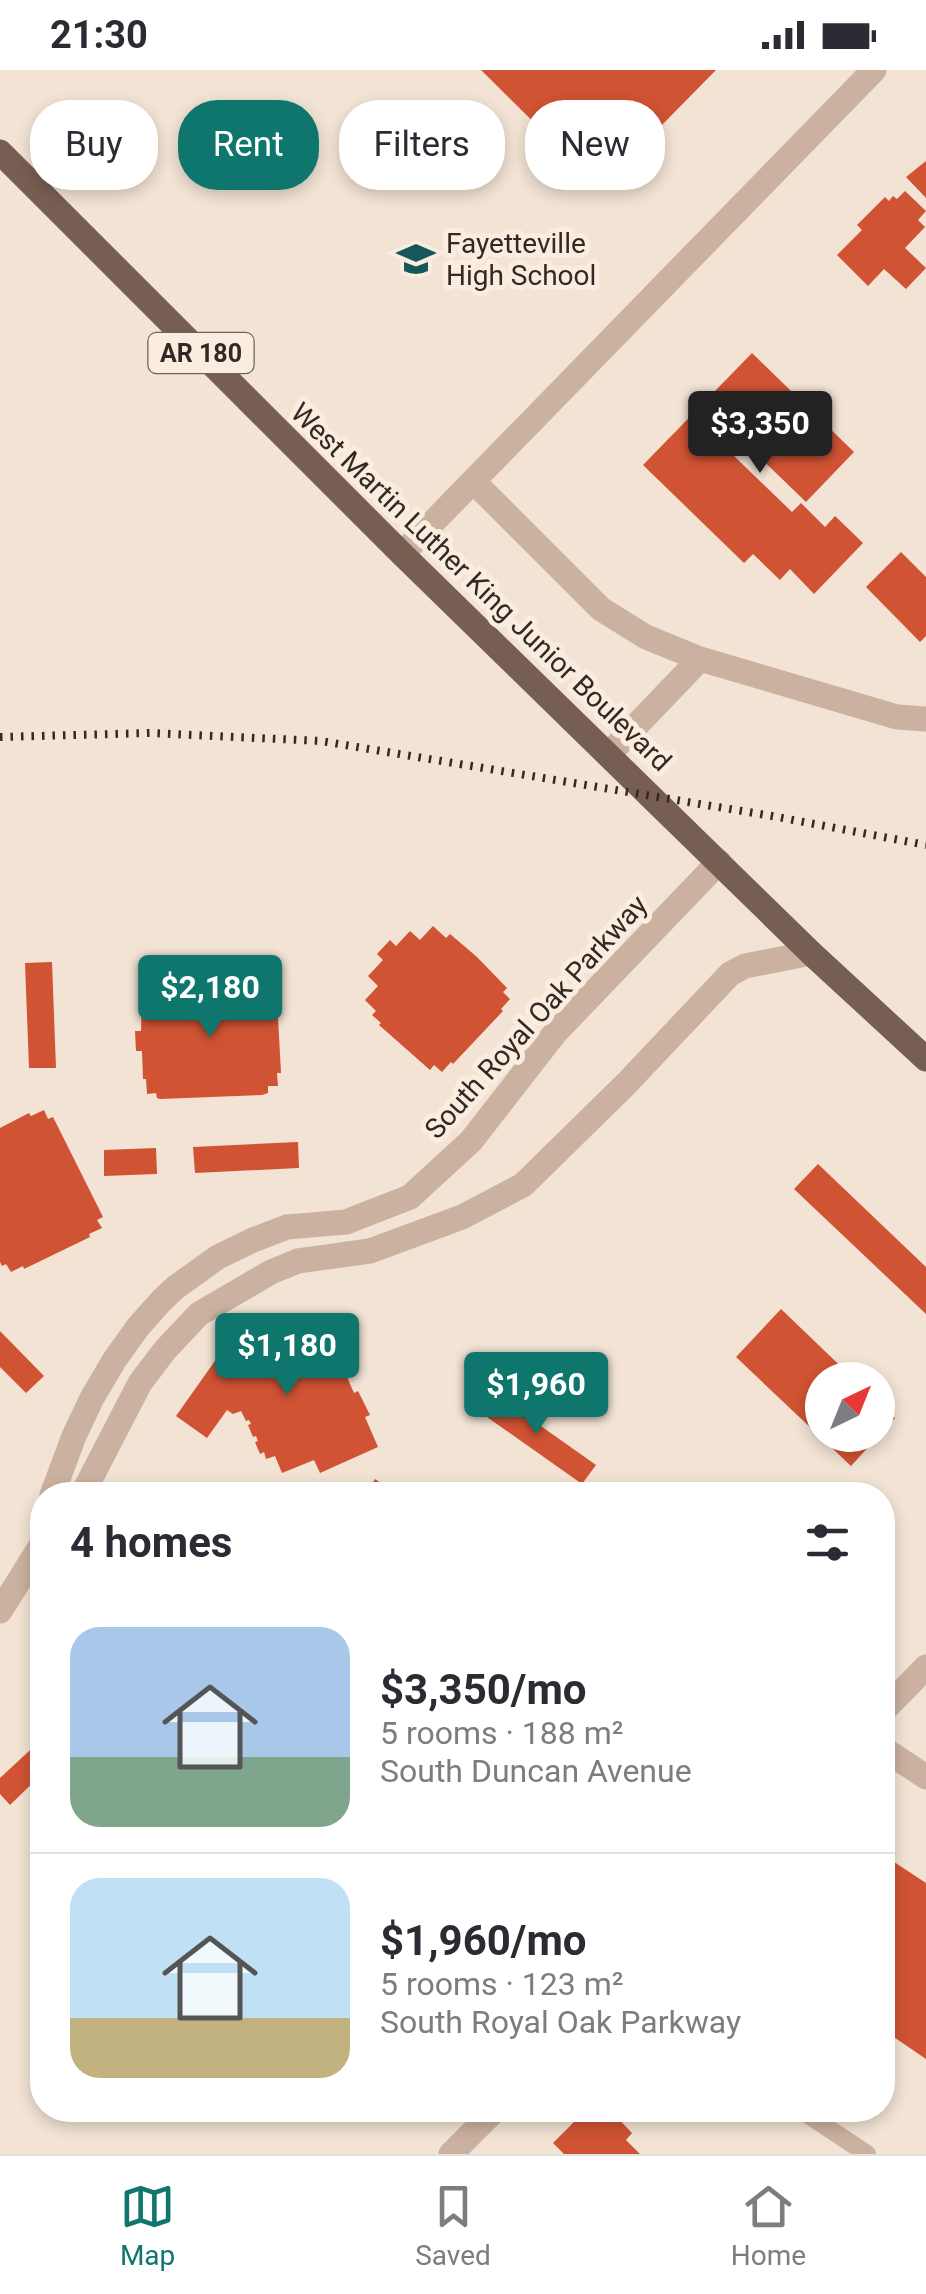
<!DOCTYPE html>
<meta charset="utf-8">
<style>
:root{--surface:#fff;--page:#f7f7f7;--text:#2b2b33;--muted:#7c7c81;--line:#e1e1e2;--accent:#0f766e}
body{margin:0;font-family:Roboto,sans-serif;background:var(--page);color:var(--text);height:100vh;display:flex;flex-direction:column;font-size:38px;white-space:nowrap}
*{box-sizing:border-box;margin:0}
p{font-size:32px;color:var(--muted)}
.icon{flex:none;width:55px;height:55px;fill:none;stroke:currentColor;stroke-width:2;stroke-linecap:round;stroke-linejoin:round}
.map{position:relative;flex:1;overflow:hidden}
.panel{position:absolute;left:30px;top:1412px;width:865px;height:640px;display:flex;flex-direction:column;background:var(--surface);border-radius:40px;box-shadow:0 5px 15px #0003}
.panel>*{flex:none}
.top-card{position:absolute;left:30px;top:30px;width:868px;height:90px;display:flex;gap:20px}
.needle{width:65px;rotate:43deg}
.tools{position:absolute;left:805px;top:1292px;display:grid;gap:20px}
.tools a{display:grid;place-items:center;width:90px;height:90px;border-radius:50%;background:var(--surface);box-shadow:0 5px 15px #0003;font-size:50px}
.price{position:absolute;translate:-50% -85px;padding:0 22px;border-radius:10px;background:var(--accent);color:#fff;font-size:32px;line-height:65px;filter:drop-shadow(0 2px 5px #0008)}
.price::after{content:'';position:absolute;left:50%;top:60px;width:30px;height:22px;margin-left:-15px;background:inherit;clip-path:polygon(0 0,100% 0,50% 100%)}
.price.on{background:#222;color:#fff}
ul{padding:0;list-style:none}
li{display:flex;align-items:center;gap:30px;height:250px;padding:0 40px}
li+li{border-top:2px solid var(--line)}
li span{display:grid;place-items:center;flex:none;width:280px;height:200px;border-radius:30px;color:#555}
li>.icon{margin-inline-start:auto}
span .icon{width:120px;height:120px;fill:#fffc;stroke-width:1}
li b{font-size:42px}
h2{display:flex;justify-content:space-between;align-items:center;height:120px;padding:0 40px;font-size:42px}
.tag{padding:0 35px;border-radius:40px;background:var(--surface);box-shadow:0 5px 15px #0003;font-size:35px;line-height:90px}
.tag.on{background:var(--accent);color:#fff}
.status{display:flex;justify-content:space-between;align-items:center;height:70px;padding:0 50px;background:var(--surface);direction:ltr}
.status svg{height:28px;fill:currentColor}
.tab-bar{display:flex;justify-content:space-around;align-items:center;height:140px;border-top:2px solid var(--line);background:var(--surface);font-size:28px;color:var(--muted)}
.tab-bar a{display:grid;justify-items:center;gap:5px}
.tab-bar .on{color:var(--accent)}
.map>svg:first-child{display:block}
.building{fill:#d05334}
.lines{fill:none;stroke-linecap:round;stroke-linejoin:round}
.lane{stroke:#cbb1a0;stroke-width:18}
.street{stroke:#cbb1a0;stroke-width:25}
.primary{stroke:#775e53;stroke-width:25}
.rail{stroke:#342824;stroke-width:8;stroke-dasharray:2.5 8;stroke-linecap:butt}
.labels{text-anchor:middle;dominant-baseline:central;stroke-width:10;stroke-linejoin:round;paint-order:stroke}
.shield{fill:#faede0;stroke:#6f635c;stroke-width:2.5}
.shield-label{font-size:25px;font-weight:bold;fill:#342824}
.poi-label{font-size:28px;fill:#342824;stroke:#faede0;text-anchor:start}
.street-label{font-size:28px;fill:#342824;stroke:#faede0}
</style>
<div class="status"><b>21:30</b><svg viewBox="0 0 49 12"><path d="M0 12V9h3v3zM5 12V6h3v6zM10 12V3h3v9zM15 12V0h3v12zM26 1h20v11H26zM47 4h2v5h-2z"/></svg></div>
<div class="map">
<svg width="926" height="2084" viewBox="0 0 926 2084">
<rect width="100%" height="100%" fill="#f2e3d4"/>
<!-- building -->
<path class="building" d="M481 0H716L600 118Z
M926 91V128L906 107Z
M905 121 926 141 918 150 925 157 905 178 926 198 906 219 884 199 868 216 837 185 862 160 857 155 885 127 889 131 893 126 897 129Z
M752 283 854 382 806 432 716 345 704 357 792 442 801 433 825 457 835 446 863 473 814 524 790 499 780 510 753 484 744 493 643 395Z
M901 482 926 507V566L920 572 866 517Z
M433 856 446 868 450 864 477 887 507 918 503 922 510 929 501 939 503 941 453 994 451 992 442 1002 434 995 430 1000 379 955 381 953 372 945 376 941 365 930 378 916 368 906 383 890 377 884 390 870 396 876 410 861 420 870Z
M52 892 56 998H29L25 893Z
M264 911V917H274V930L277 929 281 1003H277L278 1016H268V1023L262 1025 160 1029 157 1028 156 1023 147 1024 146 1009H143L142 981H136L135 961H141L142 922 152 921V916Z
M44 1040 48 1049 53 1047 103 1147 97 1150 102 1158 89 1164 90 1167 24 1199 23 1196 11 1202 6 1194 2 1196 0 1192V1058L29 1043 31 1046Z
M298 1072 299 1098 195 1103 193 1077Z
M156 1078 157 1104 104 1106V1080Z
M818 1094 926 1197V1244L794 1119Z
M781 1239 855 1310H822V1365H878V1332L895 1348 851 1396 736 1287Z
M297 1243 303 1257 325 1247 341 1280 336 1282 354 1323 358 1321 370 1345 365 1347 378 1377 320 1403 314 1390 282 1403 275 1386 266 1389 264 1382 260 1384 255 1372 258 1371 256 1366 253 1367 248 1355 251 1354 249 1350 246 1351 241 1341 233 1344 227 1340 207 1368 176 1346 217 1288 279 1261 275 1252Z
M0 1261 44 1306 26 1323 0 1297Z
M490 1320 596 1395 582 1414 477 1340Z
M375 1409 390 1419 396 1412 409 1421 413 1415 426 1425H356L364 1414 369 1418Z
M42 1669V1704L10 1735 0 1724V1708Z
M882 1784 926 1813V1989L882 1959Z
M586 2040H610L632 2063 626 2070 640 2084H564L553 2073Z"/>
<g class="lines">
<!-- lane -->
<path class="lane" d="M801 2040 867 2084"/>
<!-- street -->
<path class="street" d="M473 411 601 539 646 567 700 589 897 647 926 649
M402 484 874 0
M609 684 700 589
M52 1425 74 1366 92 1328 115 1289 138 1257 162 1230 176 1217 218 1187 253 1170 287 1157 346 1152 410 1127 471 1071 555 963 719 792
M82 1425 140 1313 165 1280 199 1244 271 1202 298 1191 370 1181 462 1147 523 1115 626 1014 730 904 745 896 811 883
M0 1541 42 1474
M882 1642 926 1597
M882 1678 926 1707
M451 2084 495 2040"/>
<!-- primary -->
<path class="primary" d="M0 82 402 484 811 883 926 989"/>
<!-- rail -->
<path class="rail" d="M0 667 150 663 321 671 772 746 926 775"/>
</g>
<!-- icons -->
<defs>
<g id="school-bare" transform="scale(3)"><path d="M0-5L7-2L0 1L-7-2ZM-4 1L0 2.5L4 1V4Q0 6-4 4Z" fill="#175758" stroke="#faede0" stroke-width="2.5" paint-order="stroke"/></g>
</defs>
<g fill-rule="evenodd">
<use href="#school-bare" x="416" y="189"/>
</g>
<g class="labels">
<!-- shield labels -->
<rect class="shield" x="148.5" y="263" width="105" height="40" rx="8"/>
<g class="shield-label">
<text x="201" y="283">AR 180</text>
</g>
<!-- poi labels -->
<g class="poi-label">
<text x="446" y="173">Fayetteville<tspan x="446" dy="32">High School</tspan></text>
</g>
<!-- street labels -->
<g class="street-label">
<text transform="translate(481 517) rotate(44)">West Martin Luther King Junior Boulevard</text>
<text transform="translate(536 947) rotate(-48)">South Royal Oak Parkway</text>
</g>
</g>
</svg>
<div class="tools">
<a><svg class="needle" viewBox="-14 -14 28 28"><path d="M0-13l5 13h-10z" fill="#e53935"/><path d="M0 13l5-13h-10z" fill="#7c7c81"/></svg></a>
</div>
<b class="price on" style="left:760px;top:406px">$3,350</b>
<b class="price" style="left:210px;top:970px">$2,180</b>
<b class="price" style="left:287px;top:1328px">$1,180</b>
<b class="price" style="left:536px;top:1367px">$1,960</b>
<div class="top-card">
<a class="tag">Buy</a>
<a class="tag on">Rent</a>
<a class="tag">Filters</a>
<a class="tag">New</a>
</div>
<section class="panel">
<h2>4 homes<svg class="icon" aria-label="filters" viewBox="0 0 24 24"><path d="M4 7h16M4 17h16"/><circle cx="9" cy="7" r="2"/><circle cx="15" cy="17" r="2"/></svg></h2>
<ul>
<li><span style="background:linear-gradient(#a9c7e8 65%,#7fa58c 0)"><svg class="icon" aria-label="home" viewBox="0 0 24 24"><path d="M3 11l9-7 9 7M6 9v11h12V9"/></svg></span><div><b>$3,350/mo</b><p>5 rooms · 188 m²</p><p>South Duncan Avenue</p></div></li>
<li><span style="background:linear-gradient(#bfe0f5 70%,#c2b280 0)"><svg class="icon" aria-label="home" viewBox="0 0 24 24"><path d="M3 11l9-7 9 7M6 9v11h12V9"/></svg></span><div><b>$1,960/mo</b><p>5 rooms · 123 m²</p><p>South Royal Oak Parkway</p></div></li>
</ul>
</section>
</div>
<nav class="tab-bar">
<a class="on"><svg class="icon" aria-label="map" viewBox="0 0 24 24"><path d="M3 6l6-2 6 2 6-2v14l-6 2-6-2-6 2zM9 4v14M15 6v14"/></svg>Map</a>
<a><svg class="icon" aria-label="saved" viewBox="0 0 24 24"><path d="M7 4h10v16l-5-4-5 4z"/></svg>Saved</a>
<a><svg class="icon" aria-label="home" viewBox="0 0 24 24"><path d="M3 11l9-7 9 7M6 9v11h12V9"/></svg>Home</a>
</nav>
